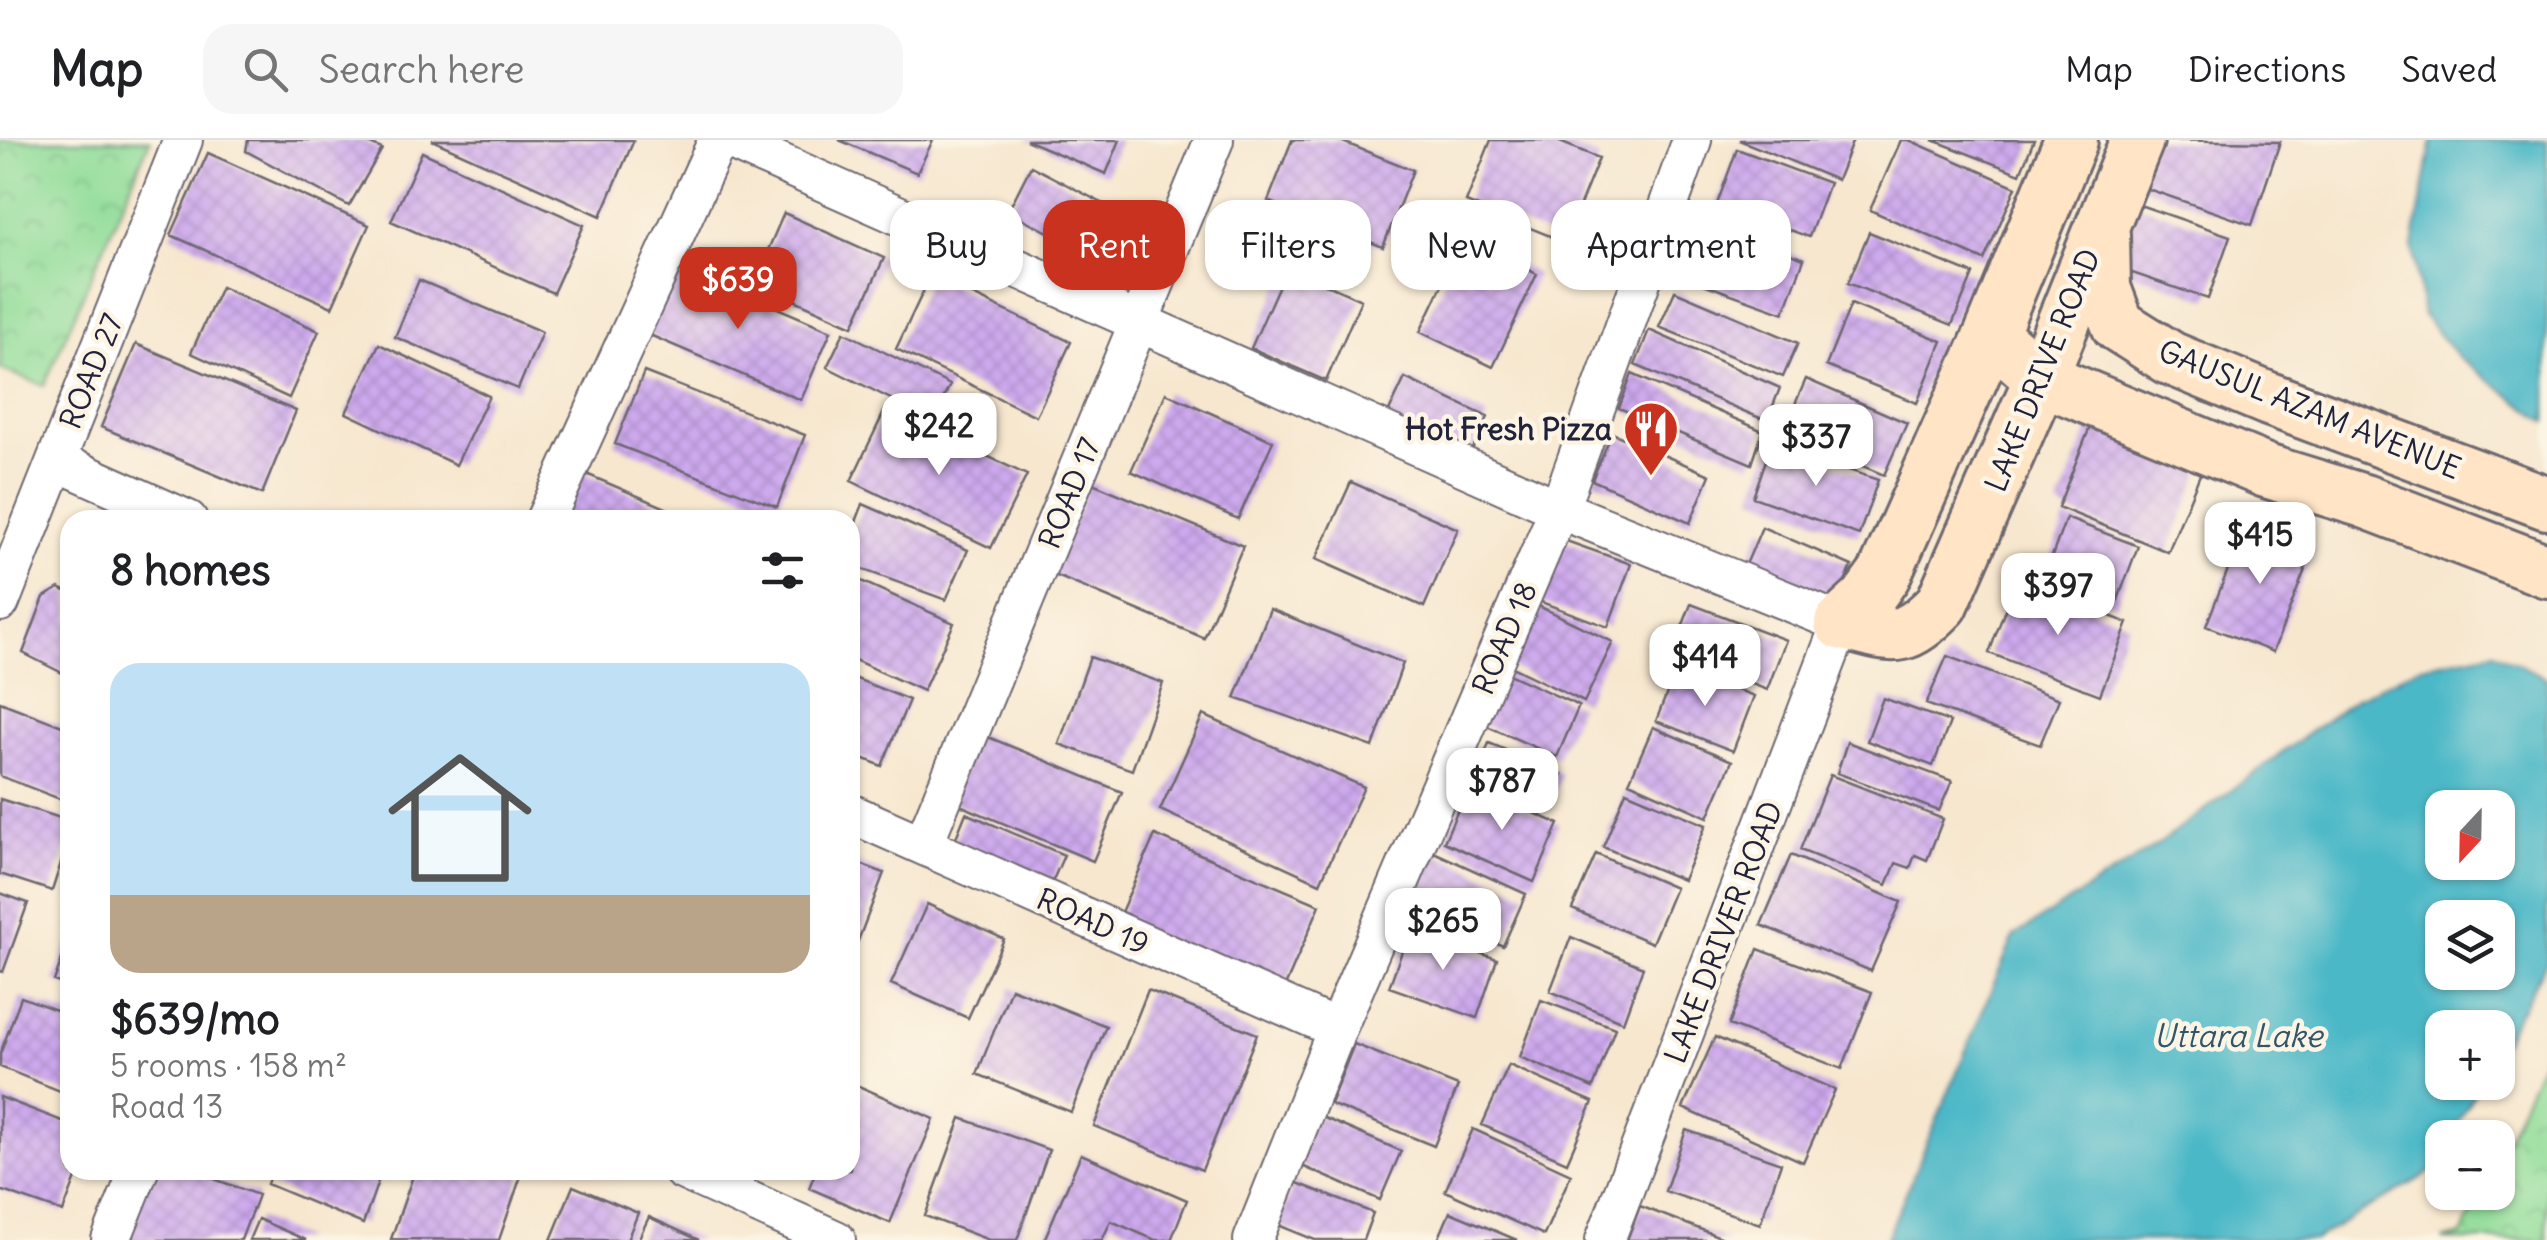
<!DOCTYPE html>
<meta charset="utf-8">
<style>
:root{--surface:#fff;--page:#f6f6f6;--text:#202124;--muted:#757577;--line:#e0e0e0;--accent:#c8321e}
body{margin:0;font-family:Delius,sans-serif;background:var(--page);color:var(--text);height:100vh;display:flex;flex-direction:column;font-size:38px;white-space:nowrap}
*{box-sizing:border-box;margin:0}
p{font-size:32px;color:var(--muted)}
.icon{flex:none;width:55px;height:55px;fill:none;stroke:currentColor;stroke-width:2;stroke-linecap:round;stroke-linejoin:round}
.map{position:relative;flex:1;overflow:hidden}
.side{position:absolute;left:60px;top:370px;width:800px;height:670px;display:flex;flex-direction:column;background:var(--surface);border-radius:30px;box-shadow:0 2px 8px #0004}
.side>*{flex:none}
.hud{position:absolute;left:890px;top:60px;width:950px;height:90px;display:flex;gap:20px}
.needle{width:65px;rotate:202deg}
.buttons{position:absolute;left:2425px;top:650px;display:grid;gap:20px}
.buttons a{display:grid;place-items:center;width:90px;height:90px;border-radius:20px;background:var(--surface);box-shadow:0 2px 8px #0004;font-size:50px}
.price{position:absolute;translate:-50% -85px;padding:0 22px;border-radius:20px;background:#fff;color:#222;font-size:32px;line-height:65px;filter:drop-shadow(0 2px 5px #0008)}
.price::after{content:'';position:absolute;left:50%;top:60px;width:30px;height:22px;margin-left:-15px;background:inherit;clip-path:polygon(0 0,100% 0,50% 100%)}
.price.on{background:var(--accent);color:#fff}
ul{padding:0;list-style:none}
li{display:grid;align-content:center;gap:20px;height:530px;padding:0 50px}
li+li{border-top:2px solid var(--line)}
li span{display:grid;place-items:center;height:310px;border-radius:30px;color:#555}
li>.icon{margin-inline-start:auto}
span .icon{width:180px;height:180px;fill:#fffc;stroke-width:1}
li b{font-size:42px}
h2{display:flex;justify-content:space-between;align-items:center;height:120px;padding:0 50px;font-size:42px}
.chip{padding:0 35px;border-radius:30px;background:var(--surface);box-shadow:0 2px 8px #0004;font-size:35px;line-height:90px}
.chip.on{background:var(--accent);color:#fff}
header{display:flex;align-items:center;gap:60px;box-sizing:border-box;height:140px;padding:0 50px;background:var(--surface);border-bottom:2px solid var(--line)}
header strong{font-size:48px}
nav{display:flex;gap:55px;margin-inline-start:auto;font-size:35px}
.search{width:700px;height:90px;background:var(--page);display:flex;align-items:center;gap:25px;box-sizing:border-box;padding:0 35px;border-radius:30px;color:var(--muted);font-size:38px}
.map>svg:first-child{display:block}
.park{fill:url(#park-crowns);stroke:#5a806a;stroke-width:2.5}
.water{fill:#4bb8c7;stroke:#366d81;stroke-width:2.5;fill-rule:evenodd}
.building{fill:url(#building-cross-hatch)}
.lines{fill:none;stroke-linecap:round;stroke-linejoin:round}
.street-casing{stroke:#6d676f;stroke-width:42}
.secondary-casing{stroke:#6d676f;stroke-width:58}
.street{stroke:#fff;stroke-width:38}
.secondary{stroke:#ffe4c6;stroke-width:52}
.labels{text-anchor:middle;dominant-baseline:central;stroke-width:9;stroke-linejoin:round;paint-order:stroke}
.street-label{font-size:30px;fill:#22223b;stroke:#fcf5e5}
.poi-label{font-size:30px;font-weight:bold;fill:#22223b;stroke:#fcf5e5;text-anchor:end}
.water-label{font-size:32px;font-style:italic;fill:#30566c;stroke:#fcf5e5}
</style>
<header>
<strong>Map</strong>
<div class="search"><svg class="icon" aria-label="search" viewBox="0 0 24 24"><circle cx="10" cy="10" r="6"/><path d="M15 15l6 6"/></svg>Search here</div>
<nav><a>Map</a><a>Directions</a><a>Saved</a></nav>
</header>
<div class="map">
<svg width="2547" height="1100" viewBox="0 0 2547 1100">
<defs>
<pattern id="park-crowns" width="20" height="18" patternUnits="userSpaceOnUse" patternTransform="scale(2.5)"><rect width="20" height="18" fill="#91dd9a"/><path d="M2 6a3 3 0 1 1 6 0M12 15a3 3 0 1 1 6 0" fill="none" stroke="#7dbd86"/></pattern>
<pattern id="building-cross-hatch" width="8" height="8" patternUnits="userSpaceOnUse" patternTransform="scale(2.5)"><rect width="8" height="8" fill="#cda9ed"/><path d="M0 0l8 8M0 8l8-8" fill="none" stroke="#b091cc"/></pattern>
</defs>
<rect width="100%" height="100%" fill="#fcf5e5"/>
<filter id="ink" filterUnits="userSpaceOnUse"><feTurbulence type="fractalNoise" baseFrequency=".01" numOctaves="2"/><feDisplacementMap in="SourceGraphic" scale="20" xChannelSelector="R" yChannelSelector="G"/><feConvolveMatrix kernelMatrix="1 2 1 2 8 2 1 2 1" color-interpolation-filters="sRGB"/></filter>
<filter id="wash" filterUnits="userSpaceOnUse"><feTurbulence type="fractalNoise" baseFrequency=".0048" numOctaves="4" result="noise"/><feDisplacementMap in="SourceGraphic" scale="40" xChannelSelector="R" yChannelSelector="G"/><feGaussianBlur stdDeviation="2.25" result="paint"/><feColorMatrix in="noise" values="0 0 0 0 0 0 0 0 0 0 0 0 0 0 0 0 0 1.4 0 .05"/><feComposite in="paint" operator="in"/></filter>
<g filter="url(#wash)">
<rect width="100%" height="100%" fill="#f7e7cf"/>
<!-- park -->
<path class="park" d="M0 0H150L44 246 0 229Z
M2547 909V1100H2442L2462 1095 2481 1053 2498 1052V1017Z"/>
<!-- water -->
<path class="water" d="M2432 0H2547V282L2460 219 2423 176 2413 107Z
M2494 512 2547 538V821L2498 911V888H2442V942L2480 943 2450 997 2442 998V1012L2431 1032 2314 1100H1886L2014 796 2159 704 2356 558 2421 526ZM2442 668H2498V722H2442ZM2442 778H2498V832H2442Z"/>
<g id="blocks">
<!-- building -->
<path class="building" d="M248 0H361L382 9 349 66 246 11Z
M432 0H634L601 76Z
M839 0H933L917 33Z
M1026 0H1120L1106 34Z
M1292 0H1338L1413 30 1383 107 1268 61Z
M1491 0H1555L1599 18 1565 102 1466 62Z
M1739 0H1853L1837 40Z
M1901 0H1909L2016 47 1984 120 1870 70Z
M1933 0H2034L2020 34Z
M2155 0 2280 2 2252 85 2139 46Z
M1737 9 1829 43 1809 97 1717 64Z
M422 12 584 85 553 153 391 81Z
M208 13 369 85 332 167 171 95Z
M1031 26 1123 74 1100 119 1008 71Z
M2128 61 2230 96 2208 159 2106 124Z
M784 73 884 118 853 186 754 142Z
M1712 85 1804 119 1784 173 1692 140Z
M1869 92 1973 134 1952 185 1848 143Z
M1464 99 1537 134 1493 227 1420 192Z
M675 124 831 191 801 260 645 193Z
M1287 127 1361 160 1326 241 1251 208Z
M931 135 1071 202 1036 276 896 209Z
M419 140 542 192 518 249 395 197Z
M221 147 319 191 289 258 191 213Z
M1675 151 1798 203 1783 237 1659 187Z
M1851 164 1942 201 1917 263 1826 226Z
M1649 190 1780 248 1767 281 1635 225Z
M844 192 950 245 933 280 827 227Z
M136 204 296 271 262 354 101 287Z
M379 204 489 256 456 325 346 273Z
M644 232 805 295 777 367 615 304Z
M1632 234 1763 291 1752 324 1619 268Z
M1405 238 1488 277 1465 324 1383 284Z
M1806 239 1907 283 1884 335 1783 292Z
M1166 253 1273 301 1238 379 1131 331Z
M886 268 1027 335 991 408 851 341Z
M2090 287 2201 332 2168 412 2058 367Z
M1612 293 1710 335 1690 383 1592 340Z
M1772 303 1878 340 1859 395 1753 357Z
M577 330 694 380H556Z
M1090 342 1243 406 1204 498 1052 434Z
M1351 342 1458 389 1424 467 1316 419Z
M863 364 968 410 946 460 850 425V397Z
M2066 378 2138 406 2116 465 2044 438Z
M2246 383 2313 409 2273 512 2206 486Z
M1762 387 1852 426 1829 480 1739 441Z
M1555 397 1631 424 1608 487 1533 459Z
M850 436 954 483 923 551 850 518Z
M2016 440 2128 483 2100 555 1989 513Z
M59 448 70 453V537L23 513 44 457Z
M1518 456 1613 502 1584 562 1489 516Z
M1691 464 1786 500 1767 550 1672 513Z
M1270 469 1403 523 1373 607 1235 558Z
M1947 516 2059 559 2040 605 1926 564Z
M1090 517 1163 543 1132 630 1059 604Z
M1491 526 1579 566 1557 617 1469 578Z
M1677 527 1754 556 1733 611 1656 581Z
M854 538 909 560 882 626 850 613V547Z
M1883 558 1950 582 1933 626 1867 601Z
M0 562 70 589V663L0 636Z
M1203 575 1364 647 1320 743 1160 670Z
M1653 587 1732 621 1708 677 1629 642Z
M976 592 1122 652 1093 721 948 660Z
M1847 602 1952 641 1939 671 1837 633Z
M1489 603 1562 634 1550 663 1477 633Z
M1830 635 1943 679 1927 720 1915 715 1910 728 1896 723 1887 745 1800 710Z
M1469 644 1559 684 1534 742 1444 702Z
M1626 651 1706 685 1683 740 1603 707Z
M0 659 70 681V695L52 751 0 734Z
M966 673 1064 715 1050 747 953 705Z
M1155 695 1320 765 1280 858 1114 788Z
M1427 709 1526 754 1503 806 1403 761Z
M1596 714 1675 748 1652 803 1572 769Z
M1791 715 1901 762 1871 831 1761 785Z
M850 720 884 733 850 822Z
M0 753 28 763 3 832 0 831Z
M927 764 1004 799 968 878 891 844Z
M1410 789 1497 819 1477 878 1389 847Z
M70 797V847L54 841Z
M1571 797 1643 827 1623 882 1550 851Z
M1758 809 1872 852 1842 929 1729 885Z
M1011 848 1106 886 1071 972 977 934Z
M1148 850 1257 894 1202 1030 1094 986Z
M21 857 70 875V955L0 927V914Z
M1541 860 1615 888 1593 948 1520 917Z
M1715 897 1835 950 1803 1022 1683 968Z
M1354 904 1458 946 1434 1006 1330 964Z
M1509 925 1593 962 1567 1022 1482 985Z
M854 944 934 979 890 1083 809 1048 816 1030H850V953Z
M0 957 70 984V1030H79L63 1072 0 1050Z
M1317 975 1401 1011 1380 1060 1295 1023Z
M961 978 1049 1010 1017 1100H989L925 1076Z
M1473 989 1571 1034 1544 1095 1445 1051Z
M1686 990 1781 1023 1760 1084 1665 1051Z
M1081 1014 1187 1060 1171 1100H1155L1111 1081 1102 1100H1044Z
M146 1030H190L258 1055 241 1100H121Z
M249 1030H382L363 1084 267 1044 269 1038Z
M415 1030H523L499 1100 391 1099Z
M1295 1042 1373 1073 1363 1100H1315L1278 1085Z
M573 1046 638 1073 627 1100H551Z
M1640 1066 1728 1100H1627Z
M1450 1072 1517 1100H1438Z
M649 1077 699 1100H638Z
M258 1079 306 1100H249Z"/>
</g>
</g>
<g filter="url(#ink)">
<use href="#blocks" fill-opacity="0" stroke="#6d676f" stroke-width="2.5"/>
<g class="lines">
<!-- street casing -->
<g class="street-casing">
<path id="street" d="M729 0 1559 369 1841 483 1605 1100
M56 321 188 380
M545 380 718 0
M0 462 183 0
M850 673 1337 889
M923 705 1214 0
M682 1030 836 1100
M111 1100 139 1030
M1253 1100 1337 889 1559 369 1692 0"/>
</g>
<!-- secondary casing -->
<g class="secondary-casing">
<path id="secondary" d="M2103 94 2104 148 2118 185 2170 218 2269 259 2547 363
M1991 194 2041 238 2266 331 2364 361 2547 431
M1841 483C1894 496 1901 506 1942 464L2041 238 2137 0
M1841 483 1866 460 1884 435 1991 194 2071 0"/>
</g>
<!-- street -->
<use href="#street" class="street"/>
<!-- secondary -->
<use href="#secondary" class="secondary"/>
</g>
</g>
<!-- icons -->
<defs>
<g id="restaurant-pin" transform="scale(2.875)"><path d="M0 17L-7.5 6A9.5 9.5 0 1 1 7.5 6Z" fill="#c8321e" stroke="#fcf5e5"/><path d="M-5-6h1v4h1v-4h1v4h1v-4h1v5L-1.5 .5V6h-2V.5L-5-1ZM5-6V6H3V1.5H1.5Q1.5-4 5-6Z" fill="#fff"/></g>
</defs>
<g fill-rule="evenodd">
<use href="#restaurant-pin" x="1651" y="289"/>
</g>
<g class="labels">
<!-- street labels -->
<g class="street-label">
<text transform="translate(2042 230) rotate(-68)">LAKE DRIVE ROAD</text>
<text transform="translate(91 231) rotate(-68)">ROAD 27</text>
<text transform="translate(2310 269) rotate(22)">GAUSUL AZAM AVENUE</text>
<text transform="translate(1069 353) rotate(-68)">ROAD 17</text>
<text transform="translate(1504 498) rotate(-67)">ROAD 18</text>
<text transform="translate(1093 781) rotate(24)">ROAD 19</text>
<text transform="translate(1723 792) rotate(-69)">LAKE DRIVER ROAD</text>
</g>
<!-- poi labels -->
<g class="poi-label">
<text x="1612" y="289">Hot Fresh Pizza</text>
</g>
<!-- water labels -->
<g class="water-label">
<text x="2238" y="895">Uttara Lake</text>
</g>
</g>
</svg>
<div class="buttons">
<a><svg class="needle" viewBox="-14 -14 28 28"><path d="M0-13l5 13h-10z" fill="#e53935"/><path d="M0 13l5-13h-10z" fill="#757577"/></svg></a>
<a><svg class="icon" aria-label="layers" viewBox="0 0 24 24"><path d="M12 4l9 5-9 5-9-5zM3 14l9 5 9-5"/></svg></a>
<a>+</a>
<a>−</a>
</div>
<b class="price on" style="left:738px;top:192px">$639</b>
<b class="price" style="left:939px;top:338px">$242</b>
<b class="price" style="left:1816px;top:349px">$337</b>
<b class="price" style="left:2260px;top:447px">$415</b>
<b class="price" style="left:2058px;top:498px">$397</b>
<b class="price" style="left:1705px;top:569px">$414</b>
<b class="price" style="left:1502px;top:693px">$787</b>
<b class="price" style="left:1443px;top:833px">$265</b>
<div class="hud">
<a class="chip">Buy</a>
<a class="chip on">Rent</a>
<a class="chip">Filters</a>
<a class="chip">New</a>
<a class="chip">Apartment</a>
</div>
<section class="side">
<h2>8 homes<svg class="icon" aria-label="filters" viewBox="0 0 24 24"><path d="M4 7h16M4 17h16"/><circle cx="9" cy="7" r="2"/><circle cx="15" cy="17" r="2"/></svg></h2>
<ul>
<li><span style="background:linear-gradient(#bfe0f5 75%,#b9a48a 0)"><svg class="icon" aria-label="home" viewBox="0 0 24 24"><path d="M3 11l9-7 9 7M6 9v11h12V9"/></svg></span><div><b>$639/mo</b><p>5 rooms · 158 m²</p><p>Road 13</p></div></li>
</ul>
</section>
</div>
